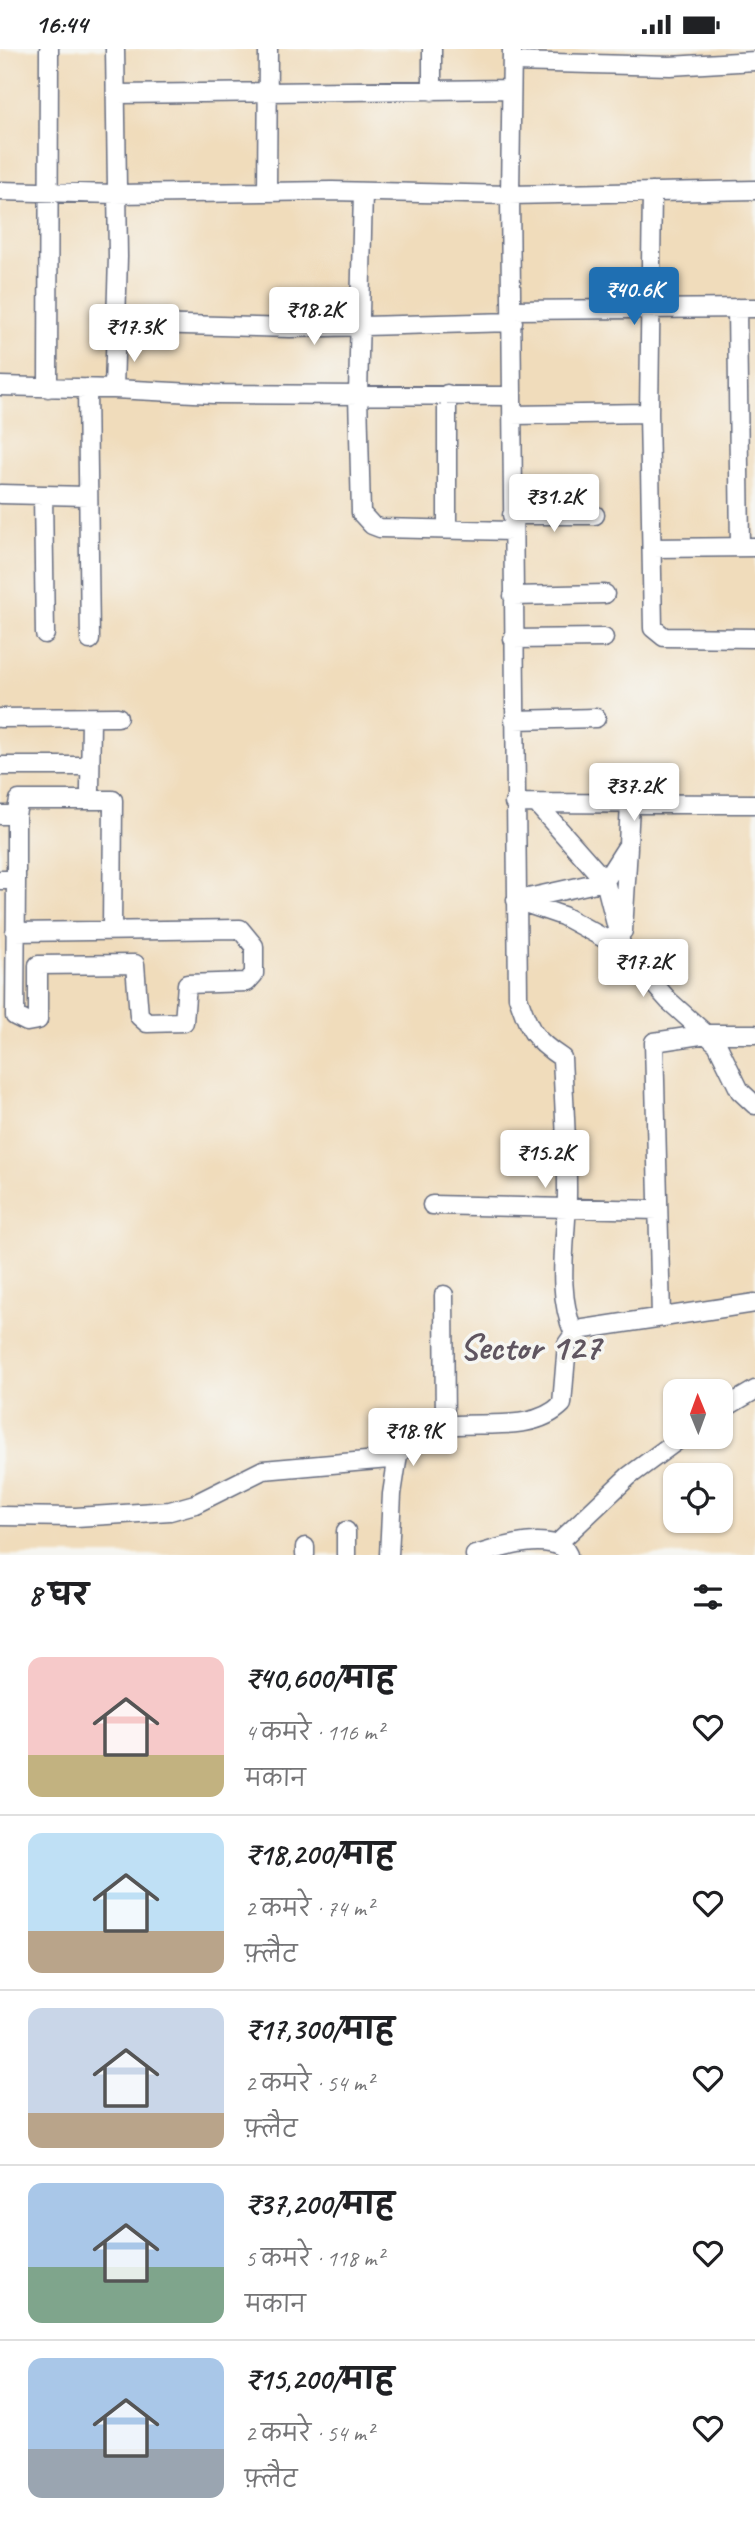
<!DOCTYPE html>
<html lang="hi">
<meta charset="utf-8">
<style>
:root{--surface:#fff;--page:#f2f2f2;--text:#202124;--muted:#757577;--line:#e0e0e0;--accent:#1f6fb2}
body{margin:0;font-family:Caveat,"Playpen Sans Deva",sans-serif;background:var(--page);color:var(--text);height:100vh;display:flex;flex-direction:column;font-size:26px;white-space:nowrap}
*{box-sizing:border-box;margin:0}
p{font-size:23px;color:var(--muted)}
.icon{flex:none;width:38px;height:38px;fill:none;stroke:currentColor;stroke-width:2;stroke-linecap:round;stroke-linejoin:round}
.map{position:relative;height:1506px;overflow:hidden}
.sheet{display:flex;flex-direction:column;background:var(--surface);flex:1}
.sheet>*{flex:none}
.needle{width:46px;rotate:359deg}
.tools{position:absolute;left:663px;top:1330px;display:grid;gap:14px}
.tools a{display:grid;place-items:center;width:70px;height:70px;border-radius:14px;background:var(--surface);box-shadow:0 2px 5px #0004;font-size:35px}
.price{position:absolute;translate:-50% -60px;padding:0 16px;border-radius:7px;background:#fff;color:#222;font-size:23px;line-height:46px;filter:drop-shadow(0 2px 4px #0008)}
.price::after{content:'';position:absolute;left:50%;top:42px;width:21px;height:16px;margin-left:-10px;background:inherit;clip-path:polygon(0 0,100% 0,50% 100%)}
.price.on{background:var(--accent);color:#fff}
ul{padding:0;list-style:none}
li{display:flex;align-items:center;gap:21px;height:175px;padding:0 28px}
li+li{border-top:2px solid var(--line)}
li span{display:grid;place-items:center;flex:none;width:196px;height:140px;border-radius:14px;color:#555}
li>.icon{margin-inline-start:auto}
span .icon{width:84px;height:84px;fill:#fffc;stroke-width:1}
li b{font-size:30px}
h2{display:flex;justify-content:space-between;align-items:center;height:84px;padding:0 28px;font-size:30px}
.status{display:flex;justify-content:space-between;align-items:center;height:49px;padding:0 35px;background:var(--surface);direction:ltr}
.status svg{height:19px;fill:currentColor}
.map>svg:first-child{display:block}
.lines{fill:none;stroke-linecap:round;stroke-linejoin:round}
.minor-casing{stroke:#666c7f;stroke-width:21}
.minor{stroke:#fff;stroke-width:18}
.labels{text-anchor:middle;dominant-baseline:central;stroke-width:7;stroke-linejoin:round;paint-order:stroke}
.district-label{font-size:37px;font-weight:bold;fill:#5f5560;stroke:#f6f6f2}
</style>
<div class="status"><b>16:44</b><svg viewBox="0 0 49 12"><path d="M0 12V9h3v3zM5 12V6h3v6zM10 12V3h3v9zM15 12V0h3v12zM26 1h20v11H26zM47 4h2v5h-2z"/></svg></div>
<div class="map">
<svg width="755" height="1506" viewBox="0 0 755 1506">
<rect width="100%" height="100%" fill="#f6f6f2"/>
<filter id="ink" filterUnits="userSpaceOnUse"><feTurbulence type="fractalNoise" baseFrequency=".0143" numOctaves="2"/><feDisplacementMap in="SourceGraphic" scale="14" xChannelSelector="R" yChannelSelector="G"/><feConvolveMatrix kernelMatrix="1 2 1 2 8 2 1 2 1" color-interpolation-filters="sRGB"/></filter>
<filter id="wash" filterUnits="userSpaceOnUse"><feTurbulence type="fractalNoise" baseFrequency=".00686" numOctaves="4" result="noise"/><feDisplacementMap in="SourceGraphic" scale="28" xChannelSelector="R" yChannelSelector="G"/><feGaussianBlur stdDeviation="1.57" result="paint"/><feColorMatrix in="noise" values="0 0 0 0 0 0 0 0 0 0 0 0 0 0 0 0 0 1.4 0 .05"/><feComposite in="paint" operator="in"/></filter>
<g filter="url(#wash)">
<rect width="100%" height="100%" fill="#f0dcbb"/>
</g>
<g filter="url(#ink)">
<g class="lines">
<!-- minor casing -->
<g class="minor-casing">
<path id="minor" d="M512 0 510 146 518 948C529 981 533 990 562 1009 564 1052 567 1095 567 1138 568 1188 554 1238 574 1285
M513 13 670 17 755 12
M432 42V0
M118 45 511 40
M0 142 116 145 332 142 510 146 755 141
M267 143 268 0
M363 143 358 346 361 464 372 476 380 479 512 482
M652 143 649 364 653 579 664 588 755 589
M737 259 740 498
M512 261 755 259
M116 274 290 279 513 273
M0 337 114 340 118 208 115 0
M48 339 49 0
M87 339 90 591
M114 340 214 345 512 347
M512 366 649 364
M0 445 88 447
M43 446 45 585
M512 466H595
M447 480V345
M652 499 755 498
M513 547 605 545
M513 590 604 589
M0 669 118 668
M514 671 596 669
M0 717H90
M90 741 91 670
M514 754 755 755
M536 754 605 832 622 899
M0 766H16V831
M16 766 19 751H113L112 881
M0 831H16L15 967 27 973 38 971V916L135 915 139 967 147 974 184 973 187 935 247 933 254 925V897L240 880 15 883
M516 851 563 867 622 899 669 952 717 995 740 1042 755 1056
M519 851 605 832 628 796 630 754
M623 882 628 798
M432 1156 658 1161
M444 1246 445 1377
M661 1268 654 993 707 985H755
M721 1361 755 1341
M0 1467 76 1468 170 1462 195 1455 263 1421 389 1410C407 1403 413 1383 432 1379 473 1369 530 1387 562 1355L567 1295 574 1285 584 1280 755 1254
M557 1495 629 1427 682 1388
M305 1498V1506
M346 1506V1482
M389 1506 392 1445 398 1406
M475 1506C501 1499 539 1485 564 1499L568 1506"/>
</g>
<!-- minor -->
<use href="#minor" class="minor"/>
</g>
</g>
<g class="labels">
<!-- district labels -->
<g class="district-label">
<text x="530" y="1297">Sector 127</text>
</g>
</g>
</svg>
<div class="tools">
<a><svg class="needle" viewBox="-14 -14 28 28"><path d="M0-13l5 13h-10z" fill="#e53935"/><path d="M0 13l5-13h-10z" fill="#757577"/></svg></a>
<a><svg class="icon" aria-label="locate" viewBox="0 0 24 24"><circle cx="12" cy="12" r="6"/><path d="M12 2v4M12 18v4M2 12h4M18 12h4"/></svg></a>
</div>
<b class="price on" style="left:634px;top:278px">₹40.6K</b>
<b class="price" style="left:314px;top:298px">₹18.2K</b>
<b class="price" style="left:134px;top:315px">₹17.3K</b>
<b class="price" style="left:554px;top:485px">₹31.2K</b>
<b class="price" style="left:634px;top:774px">₹37.2K</b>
<b class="price" style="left:643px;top:950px">₹17.2K</b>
<b class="price" style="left:545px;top:1141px">₹15.2K</b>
<b class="price" style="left:413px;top:1419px">₹18.9K</b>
</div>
<section class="sheet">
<h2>8 घर<svg class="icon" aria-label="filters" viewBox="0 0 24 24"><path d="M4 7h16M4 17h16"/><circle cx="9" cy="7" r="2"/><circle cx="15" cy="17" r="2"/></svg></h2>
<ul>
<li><span style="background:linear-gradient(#f6c9c9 70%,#c2b280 0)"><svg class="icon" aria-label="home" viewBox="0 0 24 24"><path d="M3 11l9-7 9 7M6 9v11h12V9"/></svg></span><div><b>₹40,600/माह</b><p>4 कमरे · 116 m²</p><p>मकान</p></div><svg class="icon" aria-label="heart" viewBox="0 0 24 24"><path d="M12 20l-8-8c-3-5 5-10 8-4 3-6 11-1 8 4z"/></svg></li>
<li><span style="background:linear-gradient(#bfe0f5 70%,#b9a48a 0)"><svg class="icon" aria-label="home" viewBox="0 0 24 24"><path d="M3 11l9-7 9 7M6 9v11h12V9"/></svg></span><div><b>₹18,200/माह</b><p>2 कमरे · 74 m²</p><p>फ़्लैट</p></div><svg class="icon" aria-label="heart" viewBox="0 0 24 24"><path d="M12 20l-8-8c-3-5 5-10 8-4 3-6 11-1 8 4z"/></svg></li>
<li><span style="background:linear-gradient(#c9d6e8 75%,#b9a48a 0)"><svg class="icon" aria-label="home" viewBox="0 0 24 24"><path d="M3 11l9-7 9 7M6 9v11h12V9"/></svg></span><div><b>₹17,300/माह</b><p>2 कमरे · 54 m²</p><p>फ़्लैट</p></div><svg class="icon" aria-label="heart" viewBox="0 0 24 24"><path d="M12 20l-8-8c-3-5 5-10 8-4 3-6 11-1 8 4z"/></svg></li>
<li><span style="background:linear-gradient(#a9c7e8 60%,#7fa58c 0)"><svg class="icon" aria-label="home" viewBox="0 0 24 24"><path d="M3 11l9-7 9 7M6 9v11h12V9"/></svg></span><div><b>₹37,200/माह</b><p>5 कमरे · 118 m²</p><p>मकान</p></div><svg class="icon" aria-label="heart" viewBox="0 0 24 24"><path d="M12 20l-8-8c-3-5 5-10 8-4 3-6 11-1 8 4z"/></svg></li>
<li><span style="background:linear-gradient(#a9c7e8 65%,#9aa5b1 0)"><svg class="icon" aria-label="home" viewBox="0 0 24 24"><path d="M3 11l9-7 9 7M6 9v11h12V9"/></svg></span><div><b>₹15,200/माह</b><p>2 कमरे · 54 m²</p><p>फ़्लैट</p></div><svg class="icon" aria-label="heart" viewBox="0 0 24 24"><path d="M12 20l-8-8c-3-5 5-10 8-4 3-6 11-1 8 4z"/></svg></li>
</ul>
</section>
